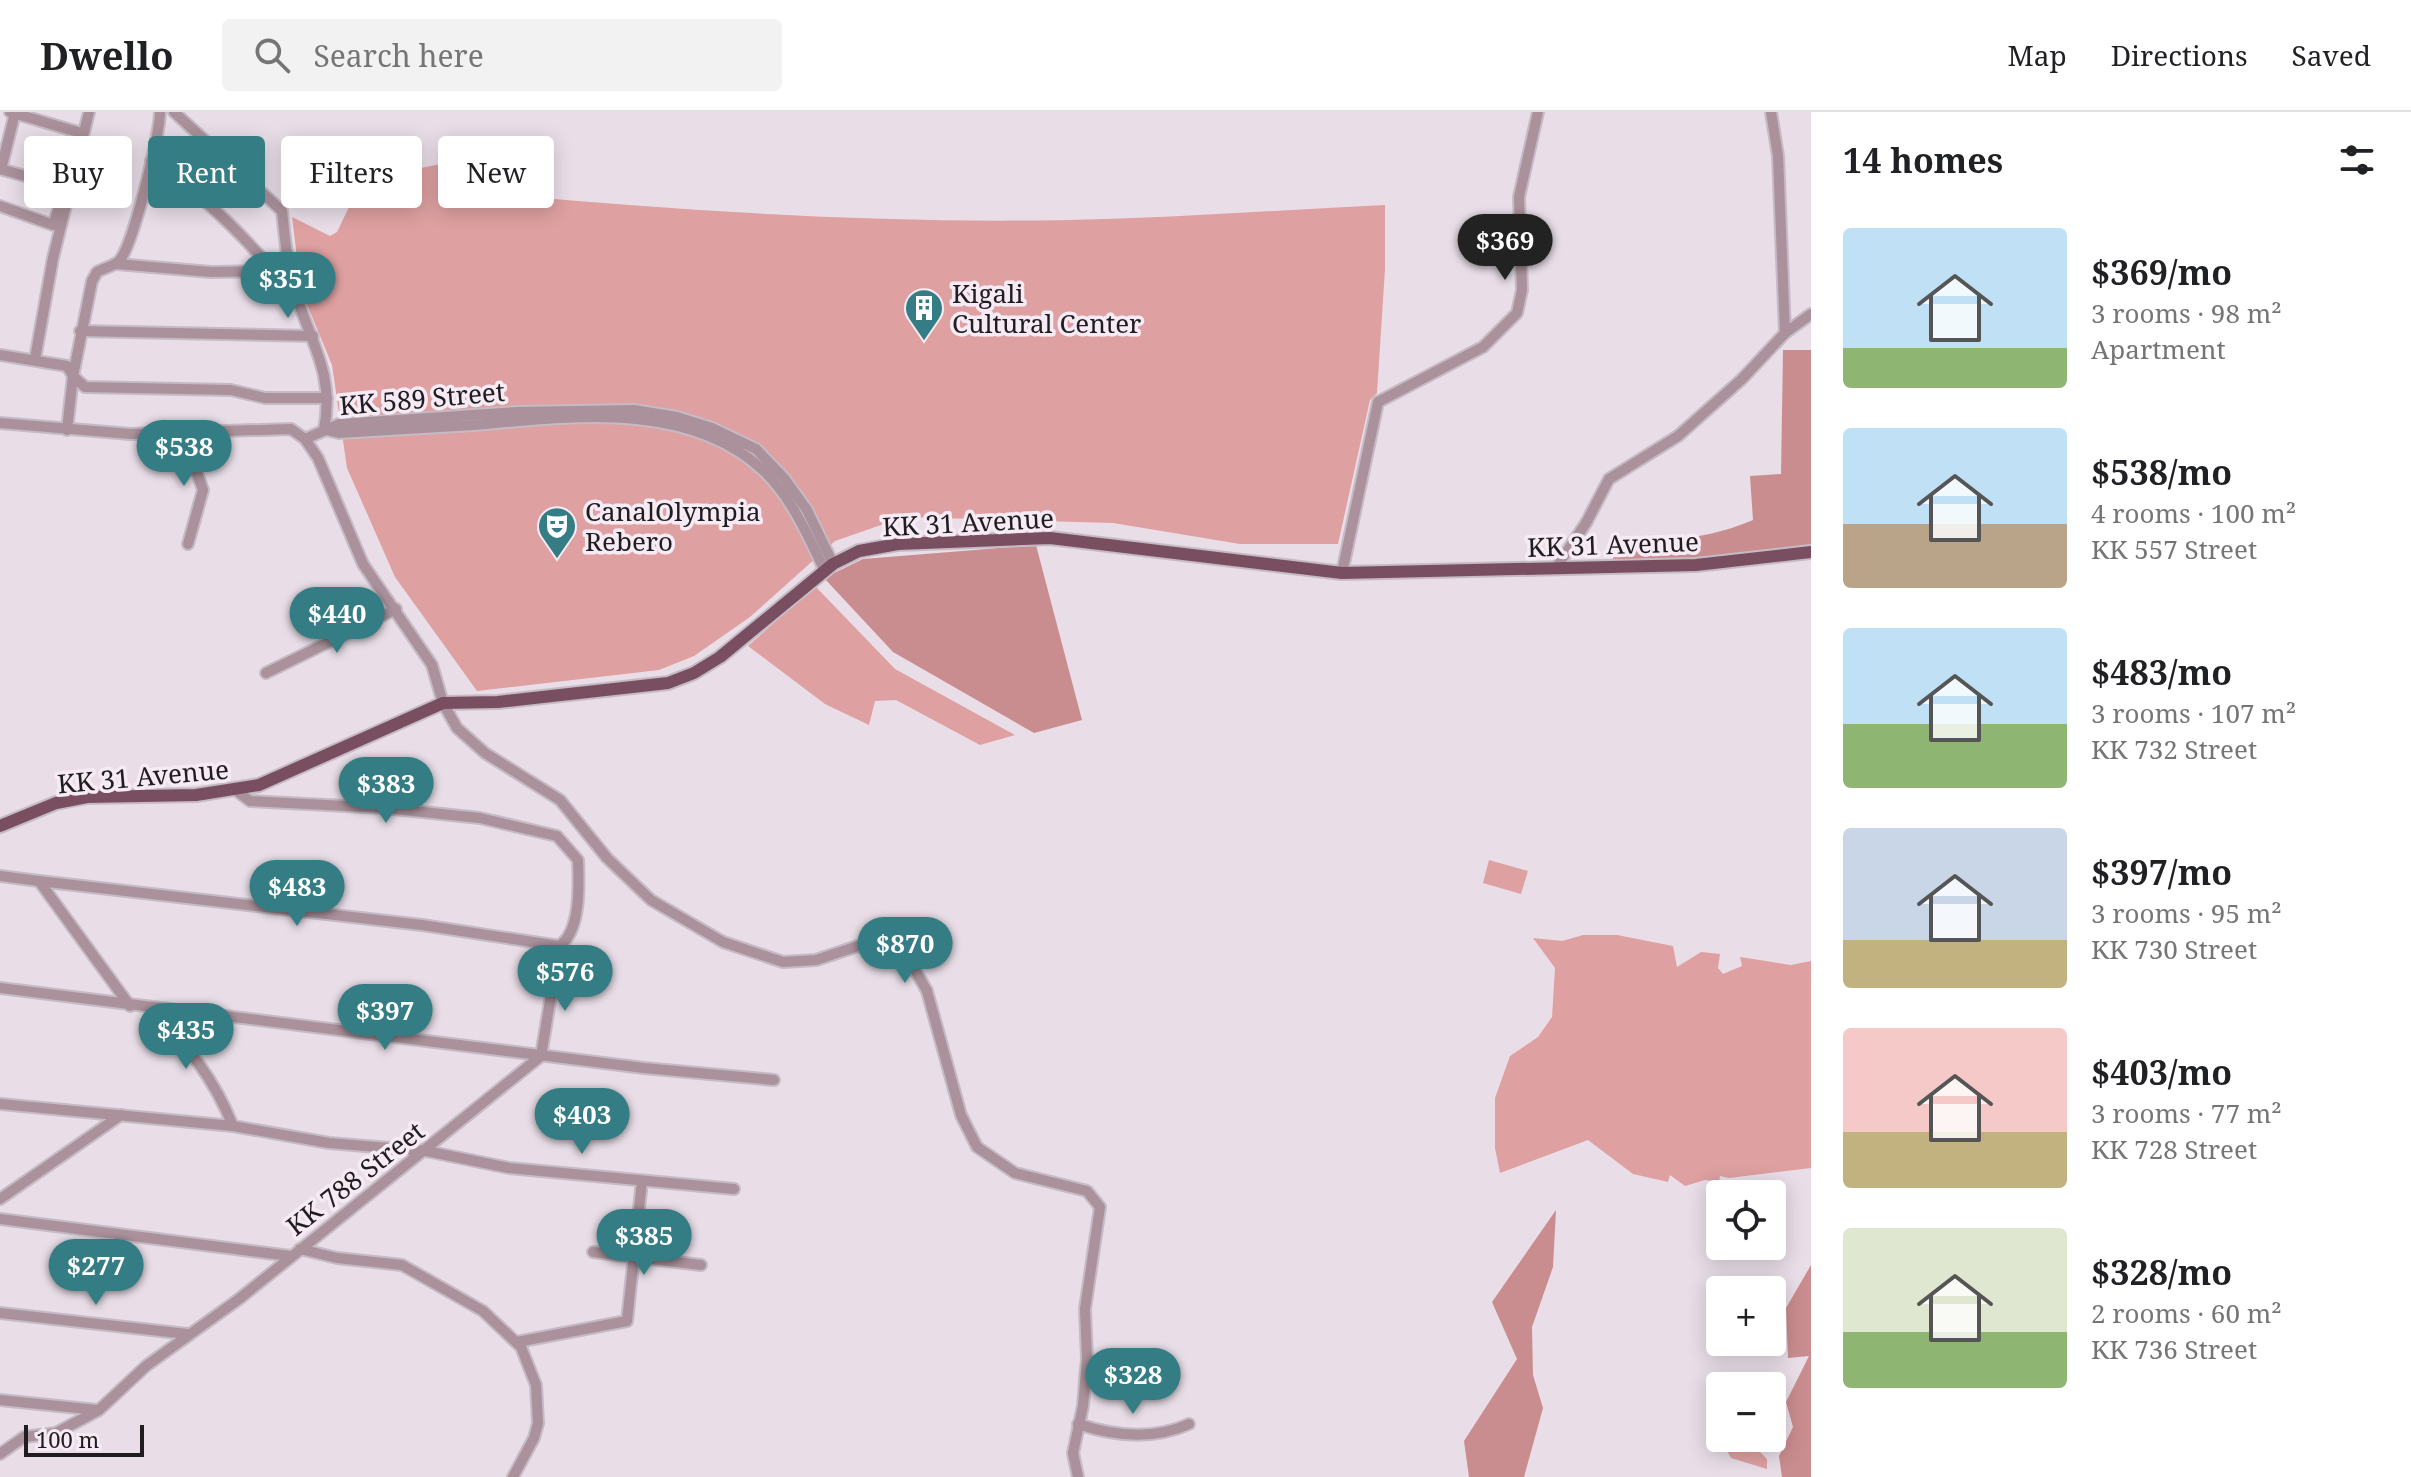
<!DOCTYPE html>
<meta charset="utf-8">
<style>
body{margin:0;font-family:"Noto Serif",serif;background:#f2f2f2;color:#202124;height:100vh;display:flex;flex-direction:column;font-size:30px;white-space:nowrap}
*{box-sizing:border-box;margin:0}
p{font-size:26px;color:#757577}
.icon{flex:none;width:44px;height:44px;fill:none;stroke:currentColor;stroke-width:2;stroke-linecap:round;stroke-linejoin:round}
.map{position:relative;flex:1;overflow:hidden}
.details{display:flex;flex-direction:column;background:#fff;width:600px}
.details>*{flex:none}
.banner{position:absolute;left:24px;top:24px;width:760px;height:72px;display:flex;gap:16px}
.buttons{position:absolute;left:1706px;top:1068px;display:grid;gap:16px}
.buttons a{display:grid;place-items:center;width:80px;height:80px;border-radius:8px;background:#fff;box-shadow:0 4px 20px #0003;font-size:40px}
.scale{position:absolute;left:24px;bottom:20px;width:120px;box-sizing:border-box;padding-left:8px;border:4px solid #201d20;border-top:0;font-size:22px;line-height:28px;white-space:nowrap;color:#201d20;-webkit-text-stroke:6px #f6ebf5;paint-order:stroke}
.price{position:absolute;translate:-50% -68px;padding:0 18px;border-radius:28px;background:#357d84;color:#fff;font-size:26px;line-height:52px;filter:drop-shadow(0 2px 4px #0008)}
.price::after{content:'';position:absolute;left:50%;top:48px;width:24px;height:18px;margin-left:-12px;background:inherit;clip-path:polygon(0 0,100% 0,50% 100%)}
.price.current{background:#222;color:#fff}
ul{padding:0;list-style:none}
li{display:flex;align-items:center;gap:24px;height:200px;padding:0 32px}
li span{display:grid;place-items:center;flex:none;width:224px;height:160px;border-radius:8px;color:#555}
li>.icon{margin-inline-start:auto}
span .icon{width:96px;height:96px;fill:#fffc;stroke-width:1}
li b{font-size:34px}
h2{display:flex;justify-content:space-between;align-items:center;height:96px;padding:0 32px;font-size:34px}
.tag{padding:0 28px;border-radius:8px;background:#fff;box-shadow:0 4px 20px #0003;font-size:28px;line-height:72px}
.tag.current{background:#357d84;color:#fff}
header{display:flex;align-items:center;gap:48px;box-sizing:border-box;height:112px;padding:0 40px;background:#fff;border-bottom:2px solid #e0e0e0}
header strong{font-size:38px}
nav{display:flex;gap:44px;margin-inline-start:auto;font-size:28px}
.search{width:560px;height:72px;background:#f2f2f2;display:flex;align-items:center;gap:20px;box-sizing:border-box;padding:0 28px;border-radius:8px;color:#757577;font-size:30px}
main{display:flex;flex:1;min-height:0}
.map>svg:first-child{display:block}
.green{fill:#dea0a1}
.forest{fill:#ca8d8f}
.lines{fill:none;stroke-linecap:round;stroke-linejoin:round}
.minor-casing{stroke:#c5bbc4;stroke-width:14}
.major-casing{stroke:#c5bbc4;stroke-width:16}
.minor{stroke:#aa919b;stroke-width:10}
.major{stroke:#794e60;stroke-width:12}
.labels{text-anchor:middle;dominant-baseline:central;stroke-width:7;stroke-linejoin:round;paint-order:stroke}
.poi-label{font-size:26px;fill:#201d20;stroke:#f6ebf5;text-anchor:start}
.street-label{font-size:26px;fill:#201d20;stroke:#f6ebf5}
</style>
<header>
<strong>Dwello</strong>
<div class="search"><svg class="icon" aria-label="search" viewBox="0 0 24 24"><circle cx="10" cy="10" r="6"/><path d="M15 15l6 6"/></svg>Search here</div>
<nav><a>Map</a><a>Directions</a><a>Saved</a></nav>
</header>
<main>
<div class="map">
<svg width="1811" height="1365" viewBox="0 0 1811 1365">
<rect width="100%" height="100%" fill="#e9dee8"/>
<g class="green">
<path d="M450,50l3,28c204,19 411,34 617,30 105,-2 210,-10 315,-15v64l-8,124 -7,7 -32,144h-98l-127,-21 -209,-6 -69,24 -85,76 -56,39 -35,14 -182,21 -82,-114 -48,-109 -15,-103 -31,-75 -9,-73 38,19 7,-4 25,-52z"/>
<path d="M815,474l80,83 120,66 -35,10 -84,-45 -21,1 -6,24 -44,-21 -77,-58z"/>
<path d="M1489,748l39,11 -7,23 -38,-11z"/>
<path d="M1583,823h34l56,11 4,21 24,-15 19,2 -2,14 5,6 19,-8 -2,-9 51,8 20,-4v207l-82,10 -9,-2 -1,6 -14,-2 -20,6 -15,-11 -2,7 -35,-8 -45,-34 -88,33 -5,-25v-50l15,-42 28,-19 14,-20 3,-49 -22,-30 29,3z"/>
<path d="M1734,1326h12l21,21v10l-36,-11 -7,-12z"/>
</g>
<g class="forest">
<path d="M1783,238h28v198l-94,13 -105,5 4,-27c52,1 87,2 137,-19l-3,-44 31,-2z"/>
<path d="M1036,433l46,175 -48,13 -141,-81 -69,-74 39,-19z"/>
<path d="M1556,1098l-3,57 -21,60 1,48 10,33 -19,69h-55l-5,-36 53,-82 -25,-57z"/>
<path d="M1811,1153v212h-29l-3,-21 14,-29 -7,-25 23,-46 -21,2 -2,-50z"/>
</g>
<g class="lines">
<g class="minor-casing">
<g id="minor">
<path d="M10,0l68,20"/>
<path d="M160,0c0,22 -27,135 -41,149 -5,5 -15,7 -22,11l-5,9 -19,95 12,11 146,3 34,8h62"/>
<path d="M174,0l108,99c3,27 5,54 13,80 15,51 40,82 29,139"/>
<path d="M1771,0l7,44 7,177"/>
<path d="M151,49c47,30 86,67 122,110l15,-2"/>
<path d="M0,57l66,18 -13,38 -53,-19"/>
<path d="M1,57l14,-56"/>
<path d="M117,152l94,8 62,-1"/>
<path d="M80,219l233,5"/>
<path d="M0,243l67,11 6,10 -6,54"/>
<path d="M35,247l18,-101 36,-146"/>
<path d="M0,311l130,11 161,-5 14,10 13,19 45,106 69,101 11,38 14,25 28,25 75,47 47,58 44,42 72,42 60,20 33,-2 51,-17h15l25,13 20,35 34,124 16,32 38,26 72,18 13,16 -15,102 2,50 -4,47 -10,47 5,24"/>
<path d="M326,318l13,3c44,-3 89,-5 134,-8 94,-8 217,-26 292,47 28,28 43,64 60,99"/>
<path d="M183,321l20,57 -15,54"/>
<path d="M305,327l34,-15 178,-12 117,-2 43,7 35,11 44,21 28,29 23,32 26,54"/>
<path d="M1556,456l30,-45 23,-44 69,-43 64,-57 43,-46 26,-19"/>
<path d="M1342,461l36,-171 105,-55 34,-34 5,-23 -3,-93 19,-85"/>
<path d="M266,561l130,-64"/>
<path d="M0,764l39,5 91,125"/>
<path d="M39,769l383,44 137,21"/>
<path d="M0,876l644,80 130,12"/>
<path d="M151,899c37,34 63,68 82,115"/>
<path d="M0,992l233,22 96,17 97,8 83,17 225,21"/>
<path d="M0,1087l121,-84"/>
<path d="M0,1107l290,37"/>
<path d="M300,1137l37,9 65,7 81,46 38,36 15,38 2,38 -4,15 -21,39"/>
<path d="M593,1140l108,13"/>
<path d="M0,1201l187,21"/>
<path d="M517,1230l110,-21 15,-140"/>
<path d="M0,1288l97,10"/>
<path d="M1078,1312c36,12 76,16 111,0"/>
<path d="M0,1342l24,-17 32,-4 43,-23 47,-44 93,-67 302,-243 18,-110c22,-14 20,-61 19,-86l-21,-24 -77,-18 -96,-10 -134,-7 -13,-10"/>
</g>
</g>
<g class="major-casing">
<path id="major" d="M0,714l56,-23 31,-6 109,-2 63,-10 184,-82 55,-1 170,-19 26,-10 26,-16 113,-93 26,-13 39,-7 152,-6 292,35 354,-8 115,-13"/>
</g>
<use href="#minor" class="minor"/>
<use href="#major" class="major"/>
</g>
<defs>
<g id="building-pin" transform="scale(2)"><path d="M0 17L-7.5 6A9.5 9.5 0 1 1 7.5 6Z" fill="#357d84" stroke="#f6ebf5"/><path d="M-4-6H4V6H1V3H-1V6H-4ZM-2.5-4.3h1.7v1.8h-1.7ZM.8-4.3h1.7v1.8H.8ZM-2.5-1h1.7V.8h-1.7ZM.8-1h1.7V.8H.8Z" fill="#fff"/></g>
<g id="theatre-pin" transform="scale(2)"><path d="M0 17L-7.5 6A9.5 9.5 0 1 1 7.5 6Z" fill="#357d84" stroke="#f6ebf5"/><path d="M-5-5.5Q0-4 5-5.5V0Q5 5 0 6Q-5 5-5 0ZM-3.3-2.5H-1v1.5H-3.3ZM1-2.5H3.3v1.5H1ZM-2.8 1Q0 5.5 2.8 1Z" fill="#fff"/></g>
</defs>
<g fill-rule="evenodd">
<use href="#building-pin" x="924" y="196"/>
<use href="#theatre-pin" x="557" y="414"/>
</g>
<g class="labels">
<g class="poi-label">
<text x="952" y="181">Kigali<tspan x="952" dy="30">Cultural Center</tspan></text>
<text x="585" y="399">CanalOlympia<tspan x="585" dy="30">Rebero</tspan></text>
</g>
<g class="street-label">
<text transform="translate(422 286) rotate(-5)">KK 589 Street</text>
<text transform="translate(968 410) rotate(-3)">KK 31 Avenue</text>
<text transform="translate(1613 432) rotate(-2)">KK 31 Avenue</text>
<text transform="translate(143 664) rotate(-5)">KK 31 Avenue</text>
<text transform="translate(355 1066) rotate(-38)">KK 788 Street</text>
</g>
</g>
</svg>
<div class="buttons">
<a><svg class="icon" aria-label="locate" viewBox="0 0 24 24"><circle cx="12" cy="12" r="6"/><path d="M12 2v4M12 18v4M2 12h4M18 12h4"/></svg></a>
<a>+</a>
<a>−</a>
</div>
<div class="scale">100 m</div>
<b class="price current" style="left:1505px;top:170px">$369</b>
<b class="price" style="left:288px;top:208px">$351</b>
<b class="price" style="left:184px;top:376px">$538</b>
<b class="price" style="left:337px;top:543px">$440</b>
<b class="price" style="left:386px;top:713px">$383</b>
<b class="price" style="left:297px;top:816px">$483</b>
<b class="price" style="left:905px;top:873px">$870</b>
<b class="price" style="left:565px;top:901px">$576</b>
<b class="price" style="left:385px;top:940px">$397</b>
<b class="price" style="left:186px;top:959px">$435</b>
<b class="price" style="left:582px;top:1044px">$403</b>
<b class="price" style="left:644px;top:1165px">$385</b>
<b class="price" style="left:96px;top:1195px">$277</b>
<b class="price" style="left:1133px;top:1304px">$328</b>
<div class="banner">
<a class="tag">Buy</a>
<a class="tag current">Rent</a>
<a class="tag">Filters</a>
<a class="tag">New</a>
</div>
</div>
<section class="details">
<h2>14 homes<svg class="icon" aria-label="filters" viewBox="0 0 24 24"><path d="M4 7h16M4 17h16"/><circle cx="9" cy="7" r="2"/><circle cx="15" cy="17" r="2"/></svg></h2>
<ul>
<li><span style="background:linear-gradient(#bfe0f5 75%,#8fb573 0)"><svg class="icon" aria-label="home" viewBox="0 0 24 24"><path d="M3 11l9-7 9 7M6 9v11h12V9"/></svg></span><div><b>$369/mo</b><p>3 rooms · 98 m²</p><p>Apartment</p></div></li>
<li><span style="background:linear-gradient(#bfe0f5 60%,#b9a48a 0)"><svg class="icon" aria-label="home" viewBox="0 0 24 24"><path d="M3 11l9-7 9 7M6 9v11h12V9"/></svg></span><div><b>$538/mo</b><p>4 rooms · 100 m²</p><p>KK 557 Street</p></div></li>
<li><span style="background:linear-gradient(#bfe0f5 60%,#8fb573 0)"><svg class="icon" aria-label="home" viewBox="0 0 24 24"><path d="M3 11l9-7 9 7M6 9v11h12V9"/></svg></span><div><b>$483/mo</b><p>3 rooms · 107 m²</p><p>KK 732 Street</p></div></li>
<li><span style="background:linear-gradient(#c9d6e8 70%,#c2b280 0)"><svg class="icon" aria-label="home" viewBox="0 0 24 24"><path d="M3 11l9-7 9 7M6 9v11h12V9"/></svg></span><div><b>$397/mo</b><p>3 rooms · 95 m²</p><p>KK 730 Street</p></div></li>
<li><span style="background:linear-gradient(#f6c9c9 65%,#c2b280 0)"><svg class="icon" aria-label="home" viewBox="0 0 24 24"><path d="M3 11l9-7 9 7M6 9v11h12V9"/></svg></span><div><b>$403/mo</b><p>3 rooms · 77 m²</p><p>KK 728 Street</p></div></li>
<li><span style="background:linear-gradient(#dfe7d0 65%,#8fb573 0)"><svg class="icon" aria-label="home" viewBox="0 0 24 24"><path d="M3 11l9-7 9 7M6 9v11h12V9"/></svg></span><div><b>$328/mo</b><p>2 rooms · 60 m²</p><p>KK 736 Street</p></div></li>
</ul>
</section>
</main>
